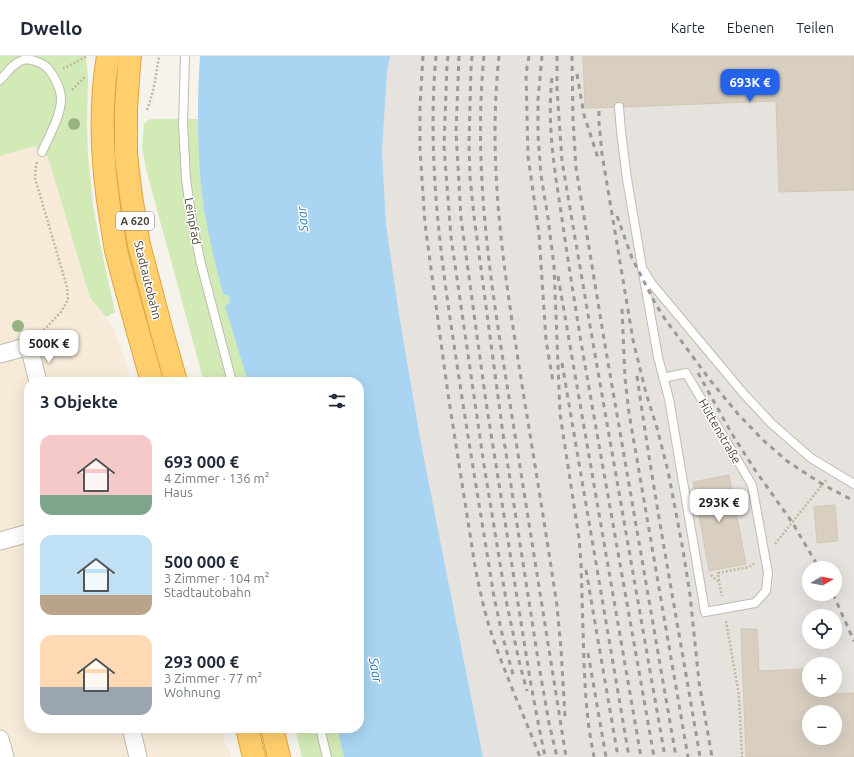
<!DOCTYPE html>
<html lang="de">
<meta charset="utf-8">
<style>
body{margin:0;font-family:Ubuntu,sans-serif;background:#f6f6f7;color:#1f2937;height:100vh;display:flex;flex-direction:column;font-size:15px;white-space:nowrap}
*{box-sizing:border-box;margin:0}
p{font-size:13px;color:#747a83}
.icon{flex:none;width:22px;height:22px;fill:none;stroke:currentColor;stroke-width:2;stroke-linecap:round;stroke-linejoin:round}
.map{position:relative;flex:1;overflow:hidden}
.panel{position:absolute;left:24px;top:321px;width:340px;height:356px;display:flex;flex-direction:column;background:#fff;border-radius:16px;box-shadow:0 4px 16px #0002}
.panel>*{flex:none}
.needle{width:26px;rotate:80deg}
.controls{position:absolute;left:802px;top:505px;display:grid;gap:8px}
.controls a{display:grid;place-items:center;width:40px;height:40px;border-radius:50%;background:#fff;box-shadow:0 4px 16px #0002;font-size:20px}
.price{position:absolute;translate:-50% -34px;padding:0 9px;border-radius:8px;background:#fff;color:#222;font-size:13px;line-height:26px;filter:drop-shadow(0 1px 2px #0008)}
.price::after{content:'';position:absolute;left:50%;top:24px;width:12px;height:9px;margin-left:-6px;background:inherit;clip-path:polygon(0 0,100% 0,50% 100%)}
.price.on{background:#2563eb;color:#fff}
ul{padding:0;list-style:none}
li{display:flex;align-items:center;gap:12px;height:100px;padding:0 16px}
li span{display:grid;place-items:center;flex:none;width:112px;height:80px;border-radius:12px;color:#555}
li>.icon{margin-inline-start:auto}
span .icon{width:48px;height:48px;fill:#fffc;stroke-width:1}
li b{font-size:17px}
h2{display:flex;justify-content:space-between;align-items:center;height:48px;padding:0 16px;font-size:17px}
header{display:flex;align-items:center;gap:24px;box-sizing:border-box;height:56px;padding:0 20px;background:#fff;border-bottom:1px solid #e0e1e3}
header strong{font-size:19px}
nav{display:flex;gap:22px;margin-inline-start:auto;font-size:14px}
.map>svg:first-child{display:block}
.commercial{fill:#f7ead8}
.industrial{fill:#e6e2dd;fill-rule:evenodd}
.green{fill:#d2eab5}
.water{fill:#a9d4f2}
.building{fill:#d8cfc1;stroke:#d3c7b4;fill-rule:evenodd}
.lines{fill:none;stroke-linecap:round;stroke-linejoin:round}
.lane-casing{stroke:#c2bbae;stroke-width:10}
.street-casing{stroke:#c2bbae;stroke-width:19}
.highway-casing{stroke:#e0a43c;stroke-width:24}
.path{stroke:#c4b79f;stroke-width:2.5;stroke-dasharray:2 2;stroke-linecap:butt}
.lane{stroke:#fff;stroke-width:8}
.street{stroke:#fff;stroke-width:17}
.highway{stroke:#ffcf6e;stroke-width:22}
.rail{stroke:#9a9a9a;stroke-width:3;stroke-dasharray:5 5;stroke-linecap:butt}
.tree{fill:#97b381}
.labels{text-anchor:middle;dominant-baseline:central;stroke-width:3;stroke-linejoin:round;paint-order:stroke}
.shield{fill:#fff;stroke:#817c74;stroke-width:1}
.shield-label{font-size:11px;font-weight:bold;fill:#4b4439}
.street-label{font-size:12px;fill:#4b4439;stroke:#fff}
.water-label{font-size:13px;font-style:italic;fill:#2e7ab2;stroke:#fff}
</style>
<header>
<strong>Dwello</strong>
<nav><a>Karte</a><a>Ebenen</a><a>Teilen</a></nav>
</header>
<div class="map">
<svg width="854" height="701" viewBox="0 0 854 701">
<rect width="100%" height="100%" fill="#f6f3ec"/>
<path class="commercial" d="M36,90l12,11 42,141 21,26 7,19h2l9,30 -2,1 2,8h-100v346h192l5,20h3l2,9h-231v-601z"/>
<path class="industrial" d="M390,0h464v701h-371l-62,-314 -22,-129 -13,-90 -4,-73 5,-78zM809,512h26v26h-26zM809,560h26v26h-26zM809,608h26v26h-26zM809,656h26v26h-26z"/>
<g class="green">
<path d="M0,0h86l2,21 -1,49 1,28 5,51 7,38 15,69 -9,5 -16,-19 -42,-141 -13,-11 -35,10z"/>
<path d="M150,63h48l4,75 6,36 15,63 4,2 3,3 -1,5 19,79h-44l-58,-213 -4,-22 2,-23z"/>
<path d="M295,672h42l7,29h-42z"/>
</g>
<path class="water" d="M200,0h190l-3,17 -5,78 4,73 13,90 22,129 62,314h-139l-7,-29h22v-346h-111l-23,-76 4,-3 1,-5 -3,-3 -4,-1c-8,-33 -17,-66 -21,-100 -5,-44 -5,-93 -2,-138z"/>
<g class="building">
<path d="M583,0h271v134l-75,2 -3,-91 -152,6 -1,-3 -4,-2 -3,1 -2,4 -29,1z"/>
<path d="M729,419l17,89 -37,7 -16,-89z"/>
<path d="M835,449l3,36 -21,2 -3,-36z"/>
<path d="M741,573h16l2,42 50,-2v21h2v5l43,-2v64h-108zM809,656h26v26h-26z"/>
</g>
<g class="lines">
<g class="lane-casing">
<g id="lane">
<path d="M185,0l-2,68 3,55 6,43 9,42 31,118"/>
<path d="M0,24c7,-7 13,-17 23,-20 3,-1 9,0 12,1 3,1 6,2 9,4 8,6 16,21 17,32 1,17 -12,39 -19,55"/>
<path d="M619,51l2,24 6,48 15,88 16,90 11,42 36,213 50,-9 11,-12 2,-18 -16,-88 -66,-112 -23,5"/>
<path d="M644,215l8,13 92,110 27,29 40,35 43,26"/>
<path d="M320,672l7,29"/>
</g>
</g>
<g class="street-casing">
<g id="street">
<path d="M0,298l29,-8 9,36"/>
<path d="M0,485l29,-8"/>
<path d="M131,672l7,29"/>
<path d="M0,683l5,18"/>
</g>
</g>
<g class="highway-casing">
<g id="highway">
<path d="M108,0c-9,54 -6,110 3,164 2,10 3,20 5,30 11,44 24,88 36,132"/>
<path d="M130,0l-1,10 -3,43v46l5,41 8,49 23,87 14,50"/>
<path d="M247,672l7,29"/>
<path d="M272,672l7,29"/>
</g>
</g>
<g class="path">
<path d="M63,13l24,-13"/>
<path d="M72,34l12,-12 1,-2"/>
<path d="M147,54c7,-19 9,-34 12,-54"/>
<path d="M37,106l-1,3 -1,13 32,109 1,13 -7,12 -21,22"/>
<path d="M775,488l51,-64"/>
<path d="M711,519l8,7 3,14"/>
<path d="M719,525l-1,-8 31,-6 6,-4"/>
<path d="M726,565l13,74 3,62"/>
</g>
<use href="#lane" class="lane"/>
<use href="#street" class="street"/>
<use href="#highway" class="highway"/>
<g class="rail">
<path d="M423,0l-3,50v43l5,75 23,170 27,172c4,20 8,40 14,60 14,44 34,87 51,131"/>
<path d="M436,0c-9,98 4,198 19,295 12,82 26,164 39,246l9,41 11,40"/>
<path d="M448,0l-1,8 -3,83 7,90 33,228 22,135 13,61 8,30"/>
<path d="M459,0l-3,76 5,86 25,184 44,277 7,38 8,40"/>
<path d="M472,0l-1,12 -2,75 1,34 4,39 29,218 36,232 10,57 8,34"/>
<path d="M484,0c-12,120 9,242 28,360 18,114 36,227 54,341"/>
<path d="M499,0c-4,38 -5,77 -3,115 3,72 15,143 26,214 12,74 24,147 35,221l4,43 4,68"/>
<path d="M529,0l-3,18 2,82 11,78 7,106 7,42"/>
<path d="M542,0l-4,43v36l3,40 7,43 6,48 6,148 19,124 2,25 3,101 2,36 3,29 5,28"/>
<path d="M557,0v32l5,73 26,153 77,443"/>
<path d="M572,0l1,64 3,48 29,177 71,412"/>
<path d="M577,18l7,41 15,46"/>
<path d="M552,22c-5,45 2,89 9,134 6,43 13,86 20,130 24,138 49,277 73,415"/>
<path d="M599,55v12l3,31 31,186 13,53 11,35 11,43 15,79 7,45 9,87 13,75"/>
<path d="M617,160l15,42 23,45 10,16 45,61 28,34 25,26 24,21 35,23 32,17"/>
<path d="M558,220l83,481"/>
<path d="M622,253l3,69 4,35 59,344"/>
<path d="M562,307l67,394"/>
<path d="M698,317l34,61 23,36 37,52 27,46"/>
<path d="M637,320c18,128 42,254 63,381"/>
<path d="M586,514l32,187"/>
<path d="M833,538l21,47"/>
<path d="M588,597l18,104"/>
</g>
</g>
<g class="tree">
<circle cx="74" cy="68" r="6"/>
<circle cx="18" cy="270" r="6"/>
</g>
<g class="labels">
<rect class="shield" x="116" y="156" width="38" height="18" rx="3"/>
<g class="shield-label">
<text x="135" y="165">A 620</text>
</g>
<g class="street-label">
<text transform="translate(193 165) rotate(80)">Leinpfad</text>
<text transform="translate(148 224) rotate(76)">Stadtautobahn</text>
<text transform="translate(720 375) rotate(60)">Hüttenstraße</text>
</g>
<g class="water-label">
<text transform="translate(302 163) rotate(-96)">Saar</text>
<text transform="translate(376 614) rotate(79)">Saar</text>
</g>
</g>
</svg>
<div class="controls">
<a><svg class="needle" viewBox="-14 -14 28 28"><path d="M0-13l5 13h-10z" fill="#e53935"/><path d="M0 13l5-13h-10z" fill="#747a83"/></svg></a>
<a><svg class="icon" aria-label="locate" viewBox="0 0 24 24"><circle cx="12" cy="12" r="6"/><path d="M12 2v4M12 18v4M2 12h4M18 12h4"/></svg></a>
<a>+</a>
<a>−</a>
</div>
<b class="price on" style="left:750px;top:47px">693K €</b>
<b class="price" style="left:49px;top:308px">500K €</b>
<b class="price" style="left:719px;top:467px">293K €</b>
<section class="panel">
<h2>3 Objekte<svg class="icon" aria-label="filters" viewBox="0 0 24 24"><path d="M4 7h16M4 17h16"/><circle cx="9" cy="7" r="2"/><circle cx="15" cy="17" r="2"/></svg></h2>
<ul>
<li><span style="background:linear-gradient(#f6c9c9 75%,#7fa58c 0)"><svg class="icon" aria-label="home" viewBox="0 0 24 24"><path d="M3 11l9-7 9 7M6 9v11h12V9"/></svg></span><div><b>693 000 €</b><p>4 Zimmer · 136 m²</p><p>Haus</p></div></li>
<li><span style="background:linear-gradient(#bfe0f5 75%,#b9a48a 0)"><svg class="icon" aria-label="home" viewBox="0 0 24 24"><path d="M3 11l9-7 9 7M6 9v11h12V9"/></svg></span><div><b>500 000 €</b><p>3 Zimmer · 104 m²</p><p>Stadtautobahn</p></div></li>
<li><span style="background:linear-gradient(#ffd9b3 65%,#9aa5b1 0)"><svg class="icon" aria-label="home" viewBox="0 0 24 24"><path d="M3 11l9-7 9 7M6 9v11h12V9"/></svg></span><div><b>293 000 €</b><p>3 Zimmer · 77 m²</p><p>Wohnung</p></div></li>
</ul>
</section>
</div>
